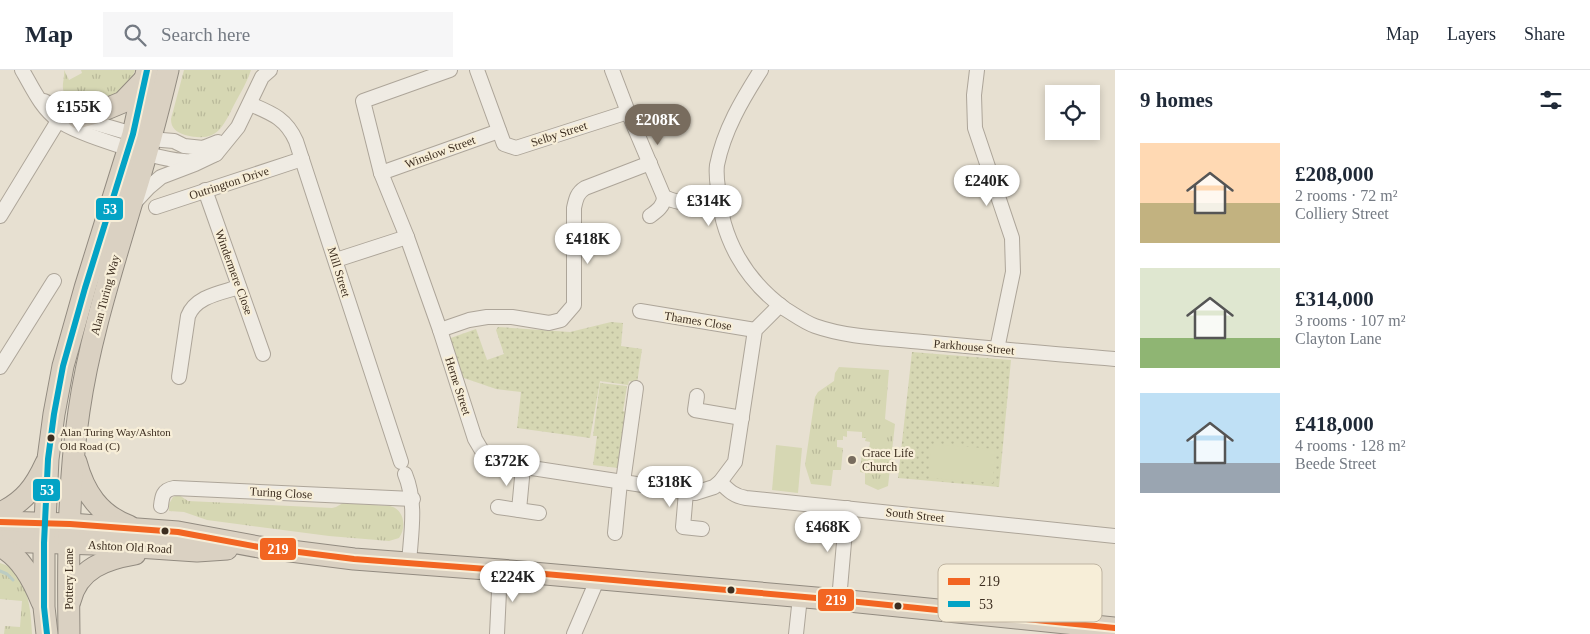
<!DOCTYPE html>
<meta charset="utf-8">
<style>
body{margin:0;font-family:Georgia,serif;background:#f6f6f7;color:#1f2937;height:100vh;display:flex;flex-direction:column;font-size:19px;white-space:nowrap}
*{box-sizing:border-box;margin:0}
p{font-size:16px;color:#747a83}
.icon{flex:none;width:28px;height:28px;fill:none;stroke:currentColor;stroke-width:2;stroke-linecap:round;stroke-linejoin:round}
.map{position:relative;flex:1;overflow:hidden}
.panel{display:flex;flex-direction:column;background:#fff;width:475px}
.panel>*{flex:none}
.fabs{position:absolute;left:1045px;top:15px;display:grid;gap:10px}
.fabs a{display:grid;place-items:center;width:55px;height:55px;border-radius:0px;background:#fff;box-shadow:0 2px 8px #0003;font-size:25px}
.price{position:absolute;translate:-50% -42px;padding:0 11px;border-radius:18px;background:#fff;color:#222;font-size:16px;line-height:32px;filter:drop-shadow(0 1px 2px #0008)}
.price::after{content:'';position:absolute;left:50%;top:30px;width:15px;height:11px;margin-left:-8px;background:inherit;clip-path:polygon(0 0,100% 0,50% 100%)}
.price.active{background:#786c5e;color:#fff}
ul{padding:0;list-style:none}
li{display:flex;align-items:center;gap:15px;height:125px;padding:0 25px}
li span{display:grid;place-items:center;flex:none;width:140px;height:100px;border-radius:0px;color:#555}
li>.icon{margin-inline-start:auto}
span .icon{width:60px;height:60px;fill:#fffc;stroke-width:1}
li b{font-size:21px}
h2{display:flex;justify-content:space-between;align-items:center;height:60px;padding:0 25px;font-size:21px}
header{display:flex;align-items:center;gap:30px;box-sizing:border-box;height:70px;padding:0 25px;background:#fff;border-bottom:1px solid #e0e1e3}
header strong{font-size:24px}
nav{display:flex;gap:28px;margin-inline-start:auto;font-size:18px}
.search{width:350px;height:45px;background:#f6f6f7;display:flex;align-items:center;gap:12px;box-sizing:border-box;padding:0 18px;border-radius:0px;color:#747a83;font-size:19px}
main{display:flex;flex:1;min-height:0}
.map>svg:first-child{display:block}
.grass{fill:url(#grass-tufts)}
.park{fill:url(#park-dots)}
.garden{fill:#d6d7b3}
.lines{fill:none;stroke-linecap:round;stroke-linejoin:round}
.stream{stroke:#bcccc2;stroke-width:3}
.minor-casing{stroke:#ada599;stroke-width:16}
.highway-casing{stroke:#928b80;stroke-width:23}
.minor{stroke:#efebe3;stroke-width:14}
.highway{stroke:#dad1c2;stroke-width:21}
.bus-1-casing{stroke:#f7eed8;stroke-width:10}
.bus-2-casing{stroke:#f7eed8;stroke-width:10}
.bus-1{stroke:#f26522;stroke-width:6}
.bus-2{stroke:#03a3c5;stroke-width:6}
.bus-dot{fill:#3d2e20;stroke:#f7eed8;stroke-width:2}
.poi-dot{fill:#786c5e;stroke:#f7eed8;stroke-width:2}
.labels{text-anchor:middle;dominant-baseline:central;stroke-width:4.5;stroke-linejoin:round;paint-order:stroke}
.bus-label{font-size:11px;fill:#3d2e20;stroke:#f7eed8;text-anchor:start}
.street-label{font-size:12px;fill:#3d2e20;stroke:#f7eed8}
.poi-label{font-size:12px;fill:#3d2e20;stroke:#f7eed8;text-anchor:start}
.key{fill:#f7eed8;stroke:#bfb4a1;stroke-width:1}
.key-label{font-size:14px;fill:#3d2e20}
.line-badge{stroke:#f7eed8;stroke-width:2}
.badge-label{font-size:14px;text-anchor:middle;font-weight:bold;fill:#fff}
</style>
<header>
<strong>Map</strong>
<div class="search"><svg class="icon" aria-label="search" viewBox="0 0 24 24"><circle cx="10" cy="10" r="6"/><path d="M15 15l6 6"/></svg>Search here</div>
<nav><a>Map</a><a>Layers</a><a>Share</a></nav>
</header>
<main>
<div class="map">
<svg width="1115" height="564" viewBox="0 0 1115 564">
<defs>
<pattern id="grass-tufts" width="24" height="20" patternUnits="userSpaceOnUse" patternTransform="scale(1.25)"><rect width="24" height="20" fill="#d6d7b3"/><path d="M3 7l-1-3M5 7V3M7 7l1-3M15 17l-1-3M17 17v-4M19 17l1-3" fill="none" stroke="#b9b99a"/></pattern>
<pattern id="park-dots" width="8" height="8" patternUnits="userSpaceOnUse" patternTransform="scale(1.25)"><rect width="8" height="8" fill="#d6d7b3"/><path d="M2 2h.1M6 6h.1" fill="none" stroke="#b9b99a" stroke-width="1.8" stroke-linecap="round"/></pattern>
</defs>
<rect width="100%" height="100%" fill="#e7e0d1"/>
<g class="grass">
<path d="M64,0l5,10 13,-7 -1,-3h54c-9,30 -47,36 -71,22 -3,-6 1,-14 0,-22z"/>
<path d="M184,0h67c-4,12 -11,24 -17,35 -12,24 -18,38 -49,30 -9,-3 -14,-7 -14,-16z"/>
<path d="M839,297l50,3 -4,49 10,5 -7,62 -10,4 -13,-6v-11l-5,-1 2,-22h7l1,-8 -5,-1 1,-3h-4v-6l-15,-1v6l-4,-1v4h-6v7l6,1 -2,22h-8l-2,16 -20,-2 -6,-19 10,-68 3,-5 16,-11 1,-8z"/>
<path d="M179,425l9,6 144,7 4,-1 7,-4 47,3c14,3 17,21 9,32l-10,3 -60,-5 -122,-16 -23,-8 -15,-1v-7l4,-7z"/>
<path d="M0,493c28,7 31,48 32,71h-28l1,-8 15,1 2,-26 -22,-2z"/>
</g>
<g class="park">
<path d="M611,252l12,1 -2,23 21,3 -5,34 -8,-2 -1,4 -28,-4 -10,57 -73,-10 4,-36 -25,-3 -35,-12 -13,-38 28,-10 11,31 17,-6 -8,-24 2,-3 72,5z"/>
<path d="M912,282l99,8 -12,127 -101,-9z"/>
<path d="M600,313l27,3 -4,25 3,1 -8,56 -25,-3 4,-29h-4z"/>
</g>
<g class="garden">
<path d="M931,374l64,5 -2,34 -64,-5z"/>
<path d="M776,375l26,3 -4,45 -26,-3z"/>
</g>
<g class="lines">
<path class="stream" d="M0,501l7,3 6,6"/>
<g class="minor-casing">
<g id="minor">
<path d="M22,0c10,17 19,38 36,50 18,14 109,43 132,41 8,-1 18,-5 26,-7"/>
<path d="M450,0l-87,31 18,72 26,64 33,93 35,109 10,17 4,4 10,3 196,30 19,-6 6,-5 15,-20 20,-132 25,-25"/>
<path d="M477,0l27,74 12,4 112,-36"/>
<path d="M612,0l16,42 36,85c20,9 33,6 55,4"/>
<path d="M761,0c-19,30 -37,60 -44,95 -1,8 0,16 1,23 3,50 27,92 67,121 10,6 19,13 30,17 34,12 72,12 108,16 64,6 128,12 192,17"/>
<path d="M977,0l-3,25 1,33 37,110 1,34 -16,77"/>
<path d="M44,31l34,17 72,21 24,2 10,5 19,2 15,-6"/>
<path d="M250,34c21,9 36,14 46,37l105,321"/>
<path d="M381,103l118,-42"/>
<path d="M205,120l58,164"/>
<path d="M135,132l14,-15 12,-10 34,-13 21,-10 22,-27 24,-50 8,-7"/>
<path d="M156,137l146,-48"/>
<path d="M0,146l58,-95"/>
<path d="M650,146c7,-5 14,-10 14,-19"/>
<path d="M336,190l71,-23"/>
<path d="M640,241l115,19"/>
<path d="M440,260l29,-10 18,-3h25l37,6 12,-3 13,-15v-97c2,-9 3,-15 11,-20l65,-25"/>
<path d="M0,297l54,-86"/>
<path d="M179,307l9,-61c8,-20 33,-23 51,-29"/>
<path d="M697,326l-2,14 47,8"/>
<path d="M405,404c12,29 6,59 4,89"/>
<path d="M623,412l13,-94"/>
<path d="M720,412c9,9 14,14 26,16l369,38"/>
<path d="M686,422l-3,35 19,2"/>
<path d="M161,436c1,-10 2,-16 13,-18l239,11"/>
<path d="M498,437l41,6"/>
<path d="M519,440l4,-43"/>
<path d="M615,463l5,-51"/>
<path d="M839,530l8,-92"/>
<path d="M497,564l3,-64"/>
<path d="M574,564l24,-56"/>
<path d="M796,564l4,-37"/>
</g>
</g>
<g class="highway-casing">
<g id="highway">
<path d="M78,48l21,-6 24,-10 22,-23"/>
<path d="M76,392c8,30 23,53 53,64"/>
<path d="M0,443c24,-11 35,-26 46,-50"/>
<path d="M0,452l70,2 108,8 81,15 95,12 146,11 339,30 276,28"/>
<path d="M0,471l93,3 104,7 30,-2"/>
<path d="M0,476c21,11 33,34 42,56"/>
<path d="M70,531c8,-33 36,-42 65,-47"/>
<path d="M47,564l-3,-27v-64l4,-84 6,-45 9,-48 22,-78 48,-154 14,-64"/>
<path d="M69,564c-1,-74 -1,-150 10,-223 10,-70 32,-138 52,-206 14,-44 26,-89 37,-135"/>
</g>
</g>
<use href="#minor" class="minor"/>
<use href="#highway" class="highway"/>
<g class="bus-1-casing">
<path id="bus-1" d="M0,452l70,2 108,8 81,15 95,12 146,11 339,30 276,28"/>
</g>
<g class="bus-2-casing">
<path id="bus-2" d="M47,564l-3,-27v-64l4,-84 6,-45 9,-48 22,-78 48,-154 14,-64"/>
</g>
<use href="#bus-1" class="bus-1"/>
<use href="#bus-2" class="bus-2"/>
</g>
<g class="bus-dot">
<circle cx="51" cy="368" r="4.5"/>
<circle cx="165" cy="461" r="4.5"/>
<circle cx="731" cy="520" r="4.5"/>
<circle cx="898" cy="536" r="4.5"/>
</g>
<circle class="poi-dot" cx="852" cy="390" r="5"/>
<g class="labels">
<g class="bus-label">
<text x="60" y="362">Alan Turing Way/Ashton<tspan x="60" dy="14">Old Road (C)</tspan></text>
</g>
<g class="street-label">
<text transform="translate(559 64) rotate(-18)">Selby Street</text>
<text transform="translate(440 82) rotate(-20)">Winslow Street</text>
<text transform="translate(229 113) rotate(-18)">Outrington Drive</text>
<text transform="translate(234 202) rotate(70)">Windermere Close</text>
<text transform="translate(339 202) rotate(73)">Mill Street</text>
<text transform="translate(105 225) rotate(-75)">Alan Turing Way</text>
<text transform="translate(698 251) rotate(9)">Thames Close</text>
<text transform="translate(974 277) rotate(5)">Parkhouse Street</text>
<text transform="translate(458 316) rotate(72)">Herne Street</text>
<text transform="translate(281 423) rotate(3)">Turing Close</text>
<text transform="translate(915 445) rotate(6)">South Street</text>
<text transform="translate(130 477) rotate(3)">Ashton Old Road</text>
<text transform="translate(69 509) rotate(-90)">Pottery Lane</text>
</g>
<g class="poi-label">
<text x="862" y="383">Grace Life<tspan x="862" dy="14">Church</tspan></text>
</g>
</g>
<rect x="938" y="494" width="164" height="58" rx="8" class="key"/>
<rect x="948" y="508" width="22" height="7" fill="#f26522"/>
<rect x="948" y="531" width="22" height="6" fill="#03a3c5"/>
<g class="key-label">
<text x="979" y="516">219</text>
<text x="979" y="539">53</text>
</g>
<g class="line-badge">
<rect x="95" y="127" width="29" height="24" rx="5" fill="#03a3c5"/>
<rect x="32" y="408" width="29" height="24" rx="5" fill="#03a3c5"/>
<rect x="259" y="467" width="38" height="24" rx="5" fill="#f26522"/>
<rect x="817" y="518" width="38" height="24" rx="5" fill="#f26522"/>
</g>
<g class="badge-label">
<text x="110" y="144">53</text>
<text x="47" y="425">53</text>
<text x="278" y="484">219</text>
<text x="836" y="535">219</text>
</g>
</svg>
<div class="fabs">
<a><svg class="icon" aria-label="locate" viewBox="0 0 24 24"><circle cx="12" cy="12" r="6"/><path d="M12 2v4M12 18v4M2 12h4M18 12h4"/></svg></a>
</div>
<b class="price" style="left:79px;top:63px">£155K</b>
<b class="price active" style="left:658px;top:76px">£208K</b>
<b class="price" style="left:987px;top:137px">£240K</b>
<b class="price" style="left:709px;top:157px">£314K</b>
<b class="price" style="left:588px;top:195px">£418K</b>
<b class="price" style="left:507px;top:417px">£372K</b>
<b class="price" style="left:670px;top:438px">£318K</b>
<b class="price" style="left:828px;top:483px">£468K</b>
<b class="price" style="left:513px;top:533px">£224K</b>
</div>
<section class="panel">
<h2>9 homes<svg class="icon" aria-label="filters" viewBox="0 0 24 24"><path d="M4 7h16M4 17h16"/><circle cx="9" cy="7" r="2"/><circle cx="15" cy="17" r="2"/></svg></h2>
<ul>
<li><span style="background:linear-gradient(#ffd9b3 60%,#c2b280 0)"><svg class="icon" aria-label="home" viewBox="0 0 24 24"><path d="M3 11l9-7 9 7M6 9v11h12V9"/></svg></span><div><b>£208,000</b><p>2 rooms · 72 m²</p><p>Colliery Street</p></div></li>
<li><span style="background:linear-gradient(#dfe7d0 70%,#8fb573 0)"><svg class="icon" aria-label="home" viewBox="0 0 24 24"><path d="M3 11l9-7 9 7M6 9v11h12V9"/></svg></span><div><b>£314,000</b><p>3 rooms · 107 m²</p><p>Clayton Lane</p></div></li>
<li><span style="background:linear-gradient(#bfe0f5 70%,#9aa5b1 0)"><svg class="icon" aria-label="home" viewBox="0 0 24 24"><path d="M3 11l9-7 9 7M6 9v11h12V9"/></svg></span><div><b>£418,000</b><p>4 rooms · 128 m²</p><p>Beede Street</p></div></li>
</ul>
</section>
</main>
